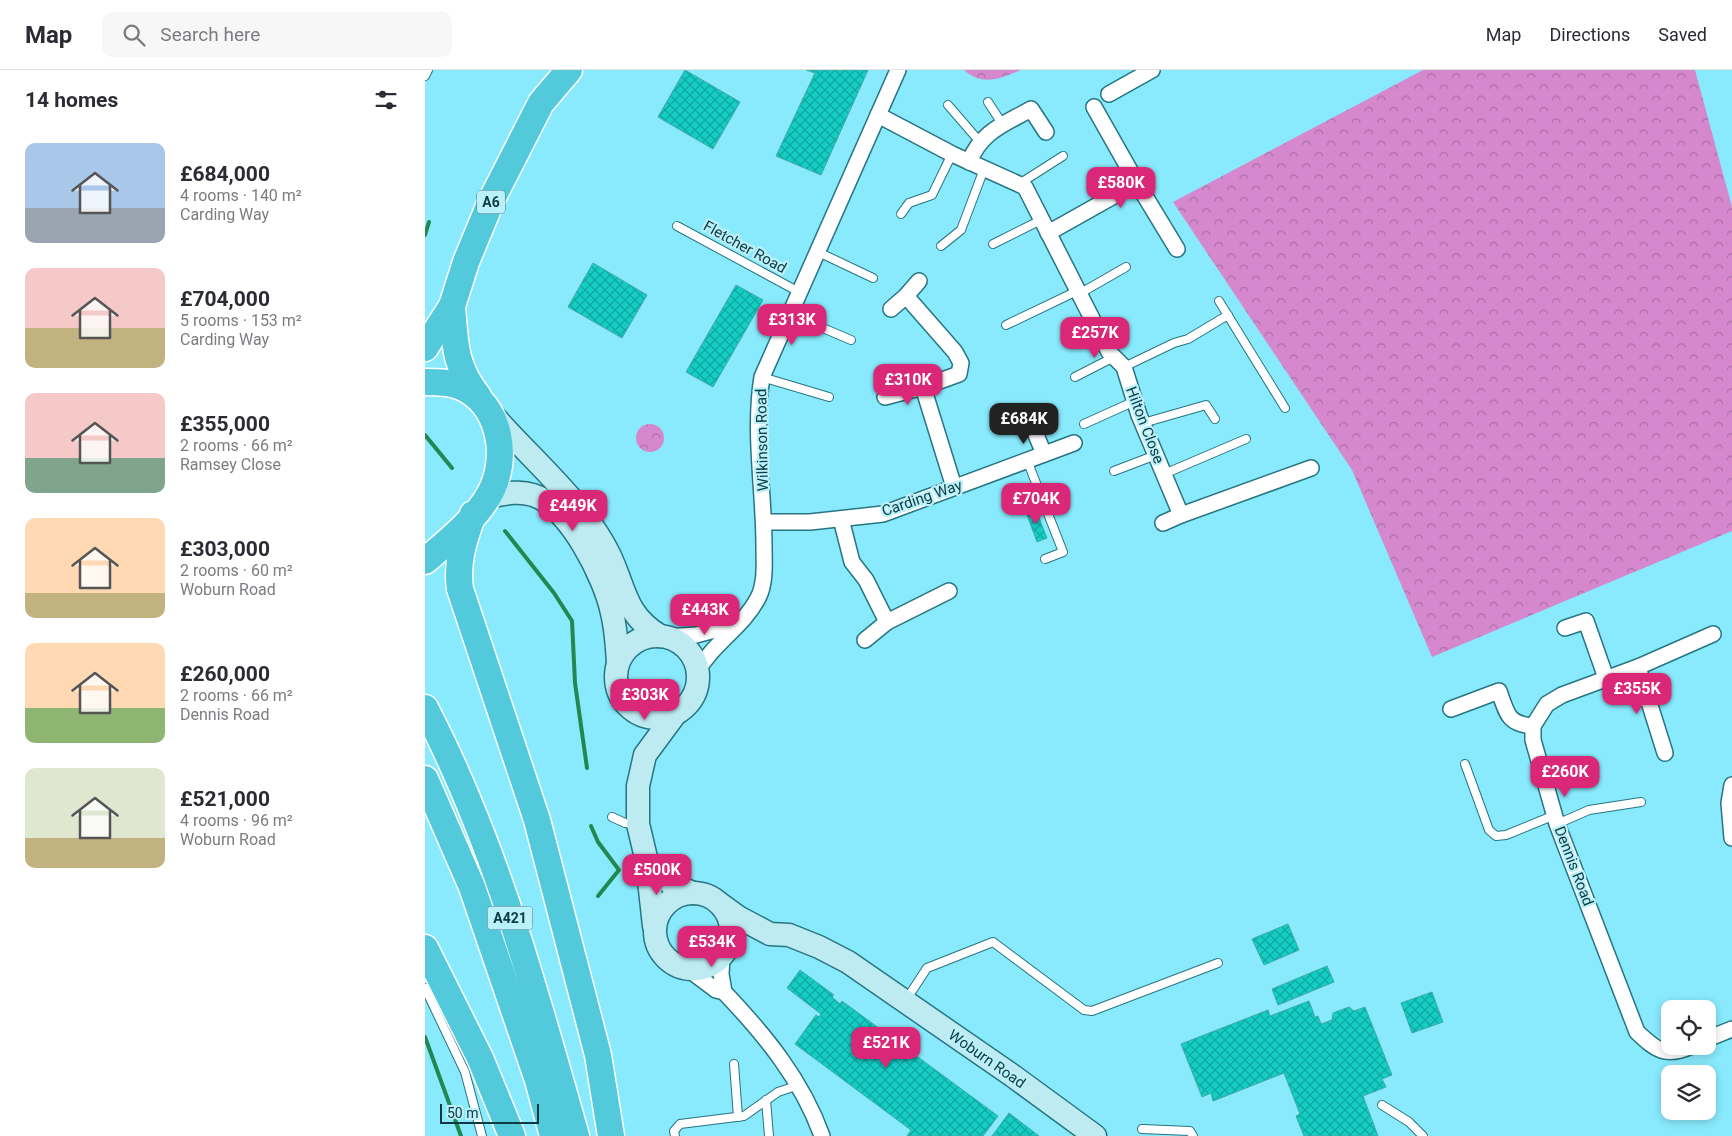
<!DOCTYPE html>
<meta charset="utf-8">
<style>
body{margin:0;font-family:Roboto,sans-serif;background:#f7f7f7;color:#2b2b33;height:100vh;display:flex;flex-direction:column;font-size:19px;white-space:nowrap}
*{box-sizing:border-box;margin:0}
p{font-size:16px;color:#7c7c81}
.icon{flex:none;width:28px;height:28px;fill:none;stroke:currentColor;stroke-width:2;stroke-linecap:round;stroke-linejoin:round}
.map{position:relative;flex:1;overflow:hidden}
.side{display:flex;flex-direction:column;background:#fff;width:425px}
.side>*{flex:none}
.controls{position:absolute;left:1236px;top:930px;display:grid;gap:10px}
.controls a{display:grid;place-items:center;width:55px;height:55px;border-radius:10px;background:#fff;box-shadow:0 2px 8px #0003;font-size:25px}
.scale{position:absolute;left:15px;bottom:12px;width:99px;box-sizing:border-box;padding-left:5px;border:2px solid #0e3a41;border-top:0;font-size:14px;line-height:18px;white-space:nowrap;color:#0e3a41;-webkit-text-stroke:4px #baf1fb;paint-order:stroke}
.price{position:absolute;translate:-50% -42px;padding:0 11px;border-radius:10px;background:#db2777;color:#fff;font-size:16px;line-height:32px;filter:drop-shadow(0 1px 2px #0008)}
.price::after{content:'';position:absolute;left:50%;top:30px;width:15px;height:11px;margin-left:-8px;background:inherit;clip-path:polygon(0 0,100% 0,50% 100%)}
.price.on{background:#222;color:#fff}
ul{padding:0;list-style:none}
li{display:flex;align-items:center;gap:15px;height:125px;padding:0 25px}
li span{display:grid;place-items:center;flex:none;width:140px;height:100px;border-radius:10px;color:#555}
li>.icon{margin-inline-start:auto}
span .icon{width:60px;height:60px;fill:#fffc;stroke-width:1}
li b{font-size:21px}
h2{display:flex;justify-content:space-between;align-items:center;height:60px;padding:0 25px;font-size:21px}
header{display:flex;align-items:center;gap:30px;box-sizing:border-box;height:70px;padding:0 25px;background:#fff;border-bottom:1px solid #e1e1e2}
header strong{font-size:24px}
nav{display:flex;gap:28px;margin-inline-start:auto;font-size:18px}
.search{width:350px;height:45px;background:#f7f7f7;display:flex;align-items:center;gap:12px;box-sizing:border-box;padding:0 18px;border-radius:10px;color:#7c7c81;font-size:19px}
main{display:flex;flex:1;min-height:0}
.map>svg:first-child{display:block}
.park{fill:url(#park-crowns)}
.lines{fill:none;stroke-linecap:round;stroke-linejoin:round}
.stream{stroke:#228850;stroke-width:4}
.building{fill:url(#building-cross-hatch);stroke:#41aaa4}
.service-casing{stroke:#277582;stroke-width:10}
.minor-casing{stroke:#277582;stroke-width:18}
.secondary-casing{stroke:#277582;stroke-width:25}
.trunk-casing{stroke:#fff;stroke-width:29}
.service{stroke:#fff;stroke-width:8}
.minor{stroke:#fff;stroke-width:15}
.secondary{stroke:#beebf2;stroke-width:22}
.trunk{stroke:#52cadb;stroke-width:26}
.labels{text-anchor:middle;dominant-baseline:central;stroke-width:4.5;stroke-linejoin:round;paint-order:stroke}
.shield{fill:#baf1fb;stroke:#427179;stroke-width:1}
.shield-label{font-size:14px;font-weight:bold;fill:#0e3a41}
.street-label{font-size:15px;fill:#0e3a41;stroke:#baf1fb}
</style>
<header>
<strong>Map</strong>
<div class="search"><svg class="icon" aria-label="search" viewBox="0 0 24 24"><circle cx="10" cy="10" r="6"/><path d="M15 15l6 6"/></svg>Search here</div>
<nav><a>Map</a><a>Directions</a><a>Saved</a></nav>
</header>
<main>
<section class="side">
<h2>14 homes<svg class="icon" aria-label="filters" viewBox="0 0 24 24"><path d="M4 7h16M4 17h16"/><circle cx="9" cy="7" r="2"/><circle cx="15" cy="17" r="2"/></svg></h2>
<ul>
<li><span style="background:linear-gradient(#a9c7e8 65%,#9aa5b1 0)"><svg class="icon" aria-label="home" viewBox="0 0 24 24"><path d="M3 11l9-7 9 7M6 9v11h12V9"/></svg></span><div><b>£684,000</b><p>4 rooms · 140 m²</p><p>Carding Way</p></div></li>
<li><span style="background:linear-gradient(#f6c9c9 60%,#c2b280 0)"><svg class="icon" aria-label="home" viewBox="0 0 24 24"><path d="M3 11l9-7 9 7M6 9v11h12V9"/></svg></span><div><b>£704,000</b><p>5 rooms · 153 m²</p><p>Carding Way</p></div></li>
<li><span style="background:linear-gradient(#f6c9c9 65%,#7fa58c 0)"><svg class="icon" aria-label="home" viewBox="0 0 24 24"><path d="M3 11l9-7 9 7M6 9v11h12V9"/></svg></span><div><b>£355,000</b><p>2 rooms · 66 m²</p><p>Ramsey Close</p></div></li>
<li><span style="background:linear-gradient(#ffd9b3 75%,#c2b280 0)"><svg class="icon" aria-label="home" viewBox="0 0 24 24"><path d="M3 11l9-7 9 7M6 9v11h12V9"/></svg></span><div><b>£303,000</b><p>2 rooms · 60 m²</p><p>Woburn Road</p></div></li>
<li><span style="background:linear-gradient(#ffd9b3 65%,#8fb573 0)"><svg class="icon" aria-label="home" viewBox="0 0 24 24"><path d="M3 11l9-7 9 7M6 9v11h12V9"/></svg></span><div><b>£260,000</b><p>2 rooms · 66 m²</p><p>Dennis Road</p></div></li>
<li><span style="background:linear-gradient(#dfe7d0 70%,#c2b280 0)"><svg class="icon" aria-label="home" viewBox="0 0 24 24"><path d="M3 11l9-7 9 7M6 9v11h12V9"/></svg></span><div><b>£521,000</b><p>4 rooms · 96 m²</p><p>Woburn Road</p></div></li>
</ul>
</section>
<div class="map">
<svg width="1307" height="1066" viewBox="0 0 1307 1066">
<defs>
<pattern id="park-crowns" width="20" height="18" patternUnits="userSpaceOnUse" patternTransform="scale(1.25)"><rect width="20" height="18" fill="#d588cd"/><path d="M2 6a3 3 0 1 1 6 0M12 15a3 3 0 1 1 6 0" fill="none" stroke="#ab70a8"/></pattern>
<pattern id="building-cross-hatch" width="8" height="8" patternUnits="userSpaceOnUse" patternTransform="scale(1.25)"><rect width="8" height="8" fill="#14cdc5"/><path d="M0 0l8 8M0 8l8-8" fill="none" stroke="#11a7a2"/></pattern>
</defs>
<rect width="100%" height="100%" fill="#88eafc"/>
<g class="park">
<path d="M539,0h57c-20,8 -38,17 -57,0z"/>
<path d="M998,0h272l37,137v324l-300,126 -80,-187 -179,-268z"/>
<circle cx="225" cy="368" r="14"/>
</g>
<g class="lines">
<g class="stream">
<path d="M0,165l4,-13"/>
<path d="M0,365l27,33"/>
<path d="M80,461l49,62 18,28 3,62 12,85"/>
<path d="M166,756l7,16 21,28 -21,26"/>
<path d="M0,967l36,99"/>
</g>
</g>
<g class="building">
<path d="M260,0l55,32 -27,47 -55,-32z"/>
<path d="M381,0h62l-47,105 -45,-19 39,-83z"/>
<path d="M168,193l54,32 -25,43 -54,-31z"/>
<path d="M311,215l27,15 -50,87 -27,-15z"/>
<path d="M610,438l12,30 -10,4 -11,-30z"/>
<path d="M863,854l11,26 -35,15 -12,-26z"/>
<path d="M902,896l7,16 -56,23 -6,-16z"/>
<path d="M375,900l34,25 -2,2 8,7 2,-3 156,115 -15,20h-76l4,-6 -116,-86 21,-29 3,2 2,-3 -34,-26z"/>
<path d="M1007,922l11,30 -31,11 -11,-30z"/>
<path d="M884,931l6,16 3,-1 3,8 11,-4 1,-7 16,-6 5,4 11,-4 27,68 -10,4 4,8 -23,9 15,40h-74l-8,-20 4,-2 -16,-41 -71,28 -2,-8 -9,4 -21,-53 87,-34 2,6z"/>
<path d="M584,1043l30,23h-47z"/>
</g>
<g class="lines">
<g class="service-casing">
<g id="service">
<path d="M0,6l3,-6"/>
<path d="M563,32l15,23"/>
<path d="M523,35l32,37"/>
<path d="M594,114l44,-28"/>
<path d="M476,144l8,-11 23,-8 20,-41"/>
<path d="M252,156l122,66"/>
<path d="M568,174l48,-24"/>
<path d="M516,176l20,-16 23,-61"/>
<path d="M393,182l55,26"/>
<path d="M654,224l47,-27"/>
<path d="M794,231l66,107"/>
<path d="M365,244l61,26"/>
<path d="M581,255l71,-34"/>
<path d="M699,297l50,-24 14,-4 40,-24"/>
<path d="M337,307l67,20"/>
<path d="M650,307l39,-20"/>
<path d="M718,353l63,-18 9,14"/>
<path d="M659,354l51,-23"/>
<path d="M602,390l36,92 -18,7"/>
<path d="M689,401l42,-16"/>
<path d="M739,404l82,-35"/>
<path d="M1040,694l24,66 7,6 10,-1 49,-20"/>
<path d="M187,747l13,6 11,1"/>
<path d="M1132,754l32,-14 52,-8"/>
<path d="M0,918l40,84 17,64"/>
<path d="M481,930l21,-32 66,-26 91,68 8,1 126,-48"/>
<path d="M309,994l4,53"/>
<path d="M341,1030l3,36"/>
<path d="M957,1035l27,17 14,14"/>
<path d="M717,1059l48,2 3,5"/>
<path d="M250,1066l-1,-5 6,-7 64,-8 34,-24 21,-7"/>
</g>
</g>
<g class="minor-casing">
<g id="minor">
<path d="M684,24l43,-24"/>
<path d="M669,37l43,76"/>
<path d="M453,45l74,39 73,33 84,165 15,15 15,48 42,100 130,-47"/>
<path d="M544,92c13,-31 34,-37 62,-53l15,23"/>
<path d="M623,163l89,-50 40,66"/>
<path d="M494,211l-13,15 49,56 6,11 -2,11 -36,13 31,100"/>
<path d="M466,239l15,-13"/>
<path d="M460,327l38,-10"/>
<path d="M607,355l12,29"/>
<path d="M416,449l11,43 14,18 21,42 62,-31"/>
<path d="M339,452h46l73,-8 191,-71"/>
<path d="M738,453l18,-8"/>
<path d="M1140,558l21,-7 20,57"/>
<path d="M240,567l31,-2 41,-11"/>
<path d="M440,570l22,-18"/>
<path d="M1213,597l27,86"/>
<path d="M272,602c16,-29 46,-45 61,-74 8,-15 6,-36 6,-52 0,-56 -11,-114 -2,-169l136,-307"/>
<path d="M1026,639l48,-18c8,22 8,33 34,35"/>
<path d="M1307,715l-3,18 3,35"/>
<path d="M297,886l-1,18 3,18"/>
<path d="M263,899l28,21 8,2c41,43 78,88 98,144"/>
<path d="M1282,969l25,-10"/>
<path d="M1267,976c-27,12 -36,4 -55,-14l-80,-208 -24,-84v-14l14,-22 15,-9 76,-28 75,-33"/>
</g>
</g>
<g class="secondary-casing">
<g id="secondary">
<path d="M67,344c39,45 90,86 117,140 17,35 15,60 51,82"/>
<path d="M63,427c15,-3 30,-7 45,-2 36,11 72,83 79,118 4,16 5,33 6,50"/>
<circle cx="232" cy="607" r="41"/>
<path d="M222,792l23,21 23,10"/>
<circle cx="268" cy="861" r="38"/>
<path d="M295,834l18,13 32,17 19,1 30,12 29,15 165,114 82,60"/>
<path d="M229,856l-7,-64 -9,-38v-38l7,-31 31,-42"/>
</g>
</g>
<g class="trunk-casing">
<g id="trunk">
<path d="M27,236c3,36 2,60 26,90"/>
<path d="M0,278l27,-42 14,-44 26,-63 49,-96 28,-33"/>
<path d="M0,312c12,0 23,0 34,4 42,17 51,73 30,109 -14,25 -42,47 -64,66"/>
<path d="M48,444c-9,25 -17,48 -13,75l77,231 61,235 13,81"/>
<path d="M0,638c70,134 110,283 151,428"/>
<path d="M0,709l47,108 66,193 15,56"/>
<path d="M0,878l55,110 32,78"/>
</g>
</g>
<use href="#service" class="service"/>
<use href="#minor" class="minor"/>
<use href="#secondary" class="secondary"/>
<use href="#trunk" class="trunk"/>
</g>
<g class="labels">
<g class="shield">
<rect x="52" y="120.5" width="28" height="23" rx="4"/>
<rect x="62.5" y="836.5" width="45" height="23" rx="4"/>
</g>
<g class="shield-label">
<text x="66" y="132">A6</text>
<text x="85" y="848">A421</text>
</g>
<g class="street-label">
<text transform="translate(320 177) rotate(29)">Fletcher Road</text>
<text transform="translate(720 355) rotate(69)">Hilton Close</text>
<text transform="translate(337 370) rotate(-91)">Wilkinson Road</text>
<text transform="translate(497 428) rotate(-19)">Carding Way</text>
<text transform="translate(1149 796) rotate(69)">Dennis Road</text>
<text transform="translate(562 989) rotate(35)">Woburn Road</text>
</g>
</g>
</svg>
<div class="controls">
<a><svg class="icon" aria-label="locate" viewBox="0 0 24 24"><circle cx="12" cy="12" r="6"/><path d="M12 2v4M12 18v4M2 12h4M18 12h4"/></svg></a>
<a><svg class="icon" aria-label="layers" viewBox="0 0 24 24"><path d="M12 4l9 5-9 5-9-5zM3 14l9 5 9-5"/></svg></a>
</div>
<div class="scale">50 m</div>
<b class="price" style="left:696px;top:139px">£580K</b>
<b class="price" style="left:367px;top:276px">£313K</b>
<b class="price" style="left:670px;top:289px">£257K</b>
<b class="price" style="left:483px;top:336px">£310K</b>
<b class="price on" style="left:599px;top:375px">£684K</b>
<b class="price" style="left:611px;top:455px">£704K</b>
<b class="price" style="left:148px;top:462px">£449K</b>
<b class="price" style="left:280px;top:566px">£443K</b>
<b class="price" style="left:1212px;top:645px">£355K</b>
<b class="price" style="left:220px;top:651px">£303K</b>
<b class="price" style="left:1140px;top:728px">£260K</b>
<b class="price" style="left:232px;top:826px">£500K</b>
<b class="price" style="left:287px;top:898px">£534K</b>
<b class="price" style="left:461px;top:999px">£521K</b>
</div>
</main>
